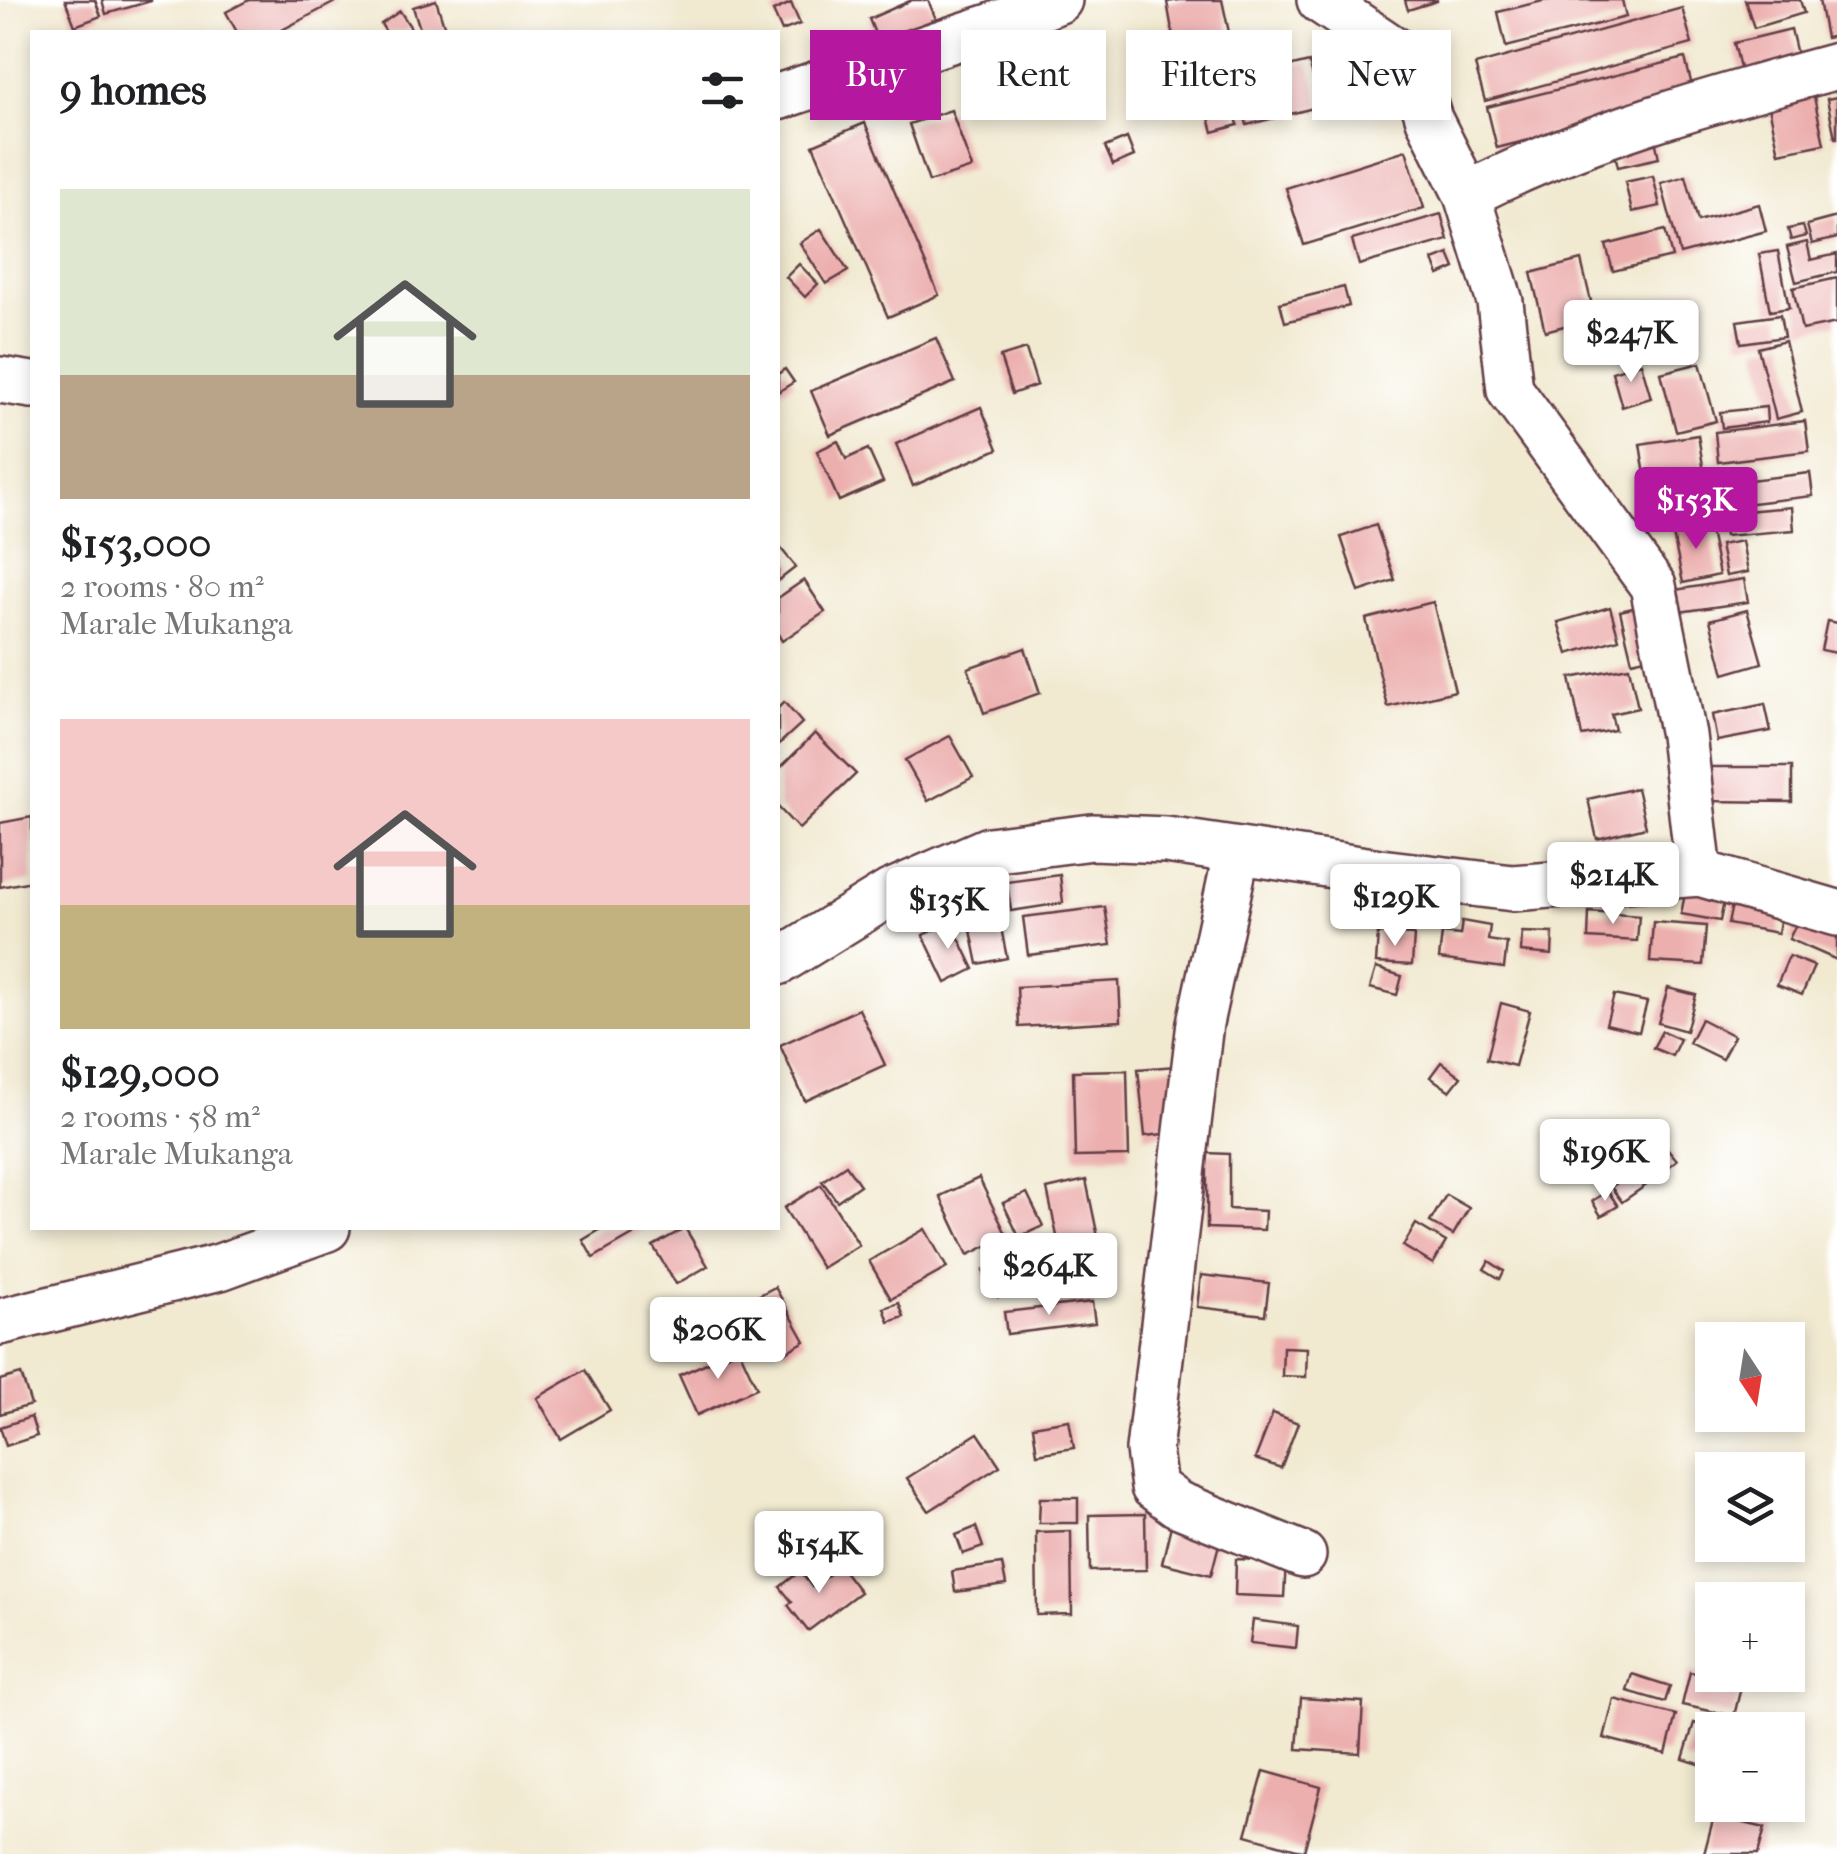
<!DOCTYPE html>
<meta charset="utf-8">
<style>
body{margin:0;font-family:"IM FELL French Canon",serif;background:#f2f2f2;color:#202124;height:100vh;display:flex;flex-direction:column;font-size:38px;white-space:nowrap}
*{box-sizing:border-box;margin:0}
p{font-size:32px;color:#757577}
.icon{flex:none;width:55px;height:55px;fill:none;stroke:currentColor;stroke-width:2;stroke-linecap:round;stroke-linejoin:round}
.map{position:relative;flex:1;overflow:hidden}
.panel{position:absolute;left:30px;top:30px;width:750px;height:1200px;display:flex;flex-direction:column;background:#fff;border-radius:0px;box-shadow:0 5px 15px #0003}
.panel>*{flex:none}
.hud{position:absolute;left:810px;top:30px;width:875px;height:90px;display:flex;gap:20px}
.needle{width:65px;rotate:168deg}
.controls{position:absolute;left:1695px;top:1322px;display:grid;gap:20px}
.controls a{display:grid;place-items:center;width:110px;height:110px;border-radius:0px;background:#fff;box-shadow:0 5px 15px #0003;font-size:50px}
.price{position:absolute;translate:-50% -85px;padding:0 22px;border-radius:10px;background:#fff;color:#222;font-size:32px;line-height:65px;filter:drop-shadow(0 2px 5px #0008)}
.price::after{content:'';position:absolute;left:50%;top:60px;width:30px;height:22px;margin-left:-15px;background:inherit;clip-path:polygon(0 0,100% 0,50% 100%)}
.price.current{background:#b5179e;color:#fff}
ul{padding:0;list-style:none}
li{display:grid;align-content:center;gap:20px;height:530px;padding:0 30px}
li span{display:grid;place-items:center;height:310px;border-radius:0px;color:#555}
li>.icon{margin-inline-start:auto}
span .icon{width:180px;height:180px;fill:#fffc;stroke-width:1}
li b{font-size:42px}
h2{display:flex;justify-content:space-between;align-items:center;height:120px;padding:0 30px;font-size:42px}
.pill{padding:0 35px;border-radius:0px;background:#fff;box-shadow:0 5px 15px #0003;font-size:35px;line-height:90px}
.pill.current{background:#b5179e;color:#fff}
.map>svg:first-child{display:block}
.building{fill:#ecafae}
.lines{fill:none;stroke-linecap:round;stroke-linejoin:round}
.minor-casing{stroke:#633d44;stroke-width:50}
.minor{stroke:#fff;stroke-width:45}
</style>
<div class="map">
<svg width="1837" height="1854" viewBox="0 0 1837 1854">
<rect width="100%" height="100%" fill="#fff"/>
<filter id="ink" filterUnits="userSpaceOnUse"><feTurbulence type="fractalNoise" baseFrequency=".01" numOctaves="2"/><feDisplacementMap in="SourceGraphic" scale="20" xChannelSelector="R" yChannelSelector="G"/><feConvolveMatrix kernelMatrix="1 2 1 2 8 2 1 2 1" color-interpolation-filters="sRGB"/></filter>
<filter id="wash" filterUnits="userSpaceOnUse"><feTurbulence type="fractalNoise" baseFrequency=".0048" numOctaves="4" result="noise"/><feDisplacementMap in="SourceGraphic" scale="40" xChannelSelector="R" yChannelSelector="G"/><feGaussianBlur stdDeviation="2.25" result="paint"/><feColorMatrix in="noise" values="0 0 0 0 0 0 0 0 0 0 0 0 0 0 0 0 0 1.4 0 .05"/><feComposite in="paint" operator="in"/></filter>
<g filter="url(#wash)">
<rect width="100%" height="100%" fill="#f1e9d0"/>
<g id="blocks">
<g class="building">
<path d="M65,0h30l6,16 -26,10z"/>
<path d="M102,0h49v1l-45,13z"/>
<path d="M249,0h90l-61,32h-41l-11,-20z"/>
<path d="M436,0l10,32h-25l-8,-25z"/>
<path d="M912,0h16l8,19 -57,24 -10,-24z"/>
<path d="M1180,0h42l8,37 -55,10 -8,-45z"/>
<path d="M1405,0h32v1l-29,9z"/>
<path d="M1547,0h75l4,17 -120,30 -8,-35z"/>
<path d="M1745,0h55l4,13 -50,15z"/>
<path d="M1819,0h18v36l-11,2z"/>
<path d="M791,3l9,21 -18,7 -9,-20z"/>
<path d="M1682,8l10,36 -207,57 -10,-36z"/>
<path d="M400,11l11,17 -7,4h-18l-5,-8z"/>
<path d="M1791,29l7,30 -57,13 -7,-29z"/>
<path d="M1232,43l8,31 -54,16 -9,-31z"/>
<path d="M1685,58l10,40 -198,50 -10,-41z"/>
<path d="M1309,62l12,44 -74,19 -12,-45z"/>
<path d="M1231,96l7,29 -25,7 -8,-29z"/>
<path d="M1814,97l10,47 -45,9 -10,-46z"/>
<path d="M1837,97v41h-2l-8,-39z"/>
<path d="M951,110l21,58 -43,14 -20,-58z"/>
<path d="M865,123l74,172 -51,22 -75,-172z"/>
<path d="M1653,130l6,28 -41,9 -6,-27z"/>
<path d="M1127,138l7,18 -21,9 -8,-18z"/>
<path d="M1406,150l18,58 -120,37 -18,-57z"/>
<path d="M1653,176l7,30 -28,6 -7,-30z"/>
<path d="M1686,176l12,45 61,-17 7,27 -86,23 -19,-71z"/>
<path d="M1441,214l7,26 -89,25 -7,-25z"/>
<path d="M1837,217v21l-25,6 -5,-19z"/>
<path d="M1803,226l3,10 -15,4 -3,-11z"/>
<path d="M821,229l27,42 -22,13 -26,-41z"/>
<path d="M1665,230l7,27 -59,14 -7,-26z"/>
<path d="M1807,242l4,18 26,-6v18l-41,10 -9,-35z"/>
<path d="M1778,251l11,57 -19,3 -11,-57z"/>
<path d="M1449,254l6,14 -16,7 -6,-15z"/>
<path d="M1581,260l14,58 -50,13 -14,-58z"/>
<path d="M799,264l19,20 -13,13 -19,-20z"/>
<path d="M1837,278v45l-35,7 -9,-42z"/>
<path d="M1344,287l5,19 -64,16 -5,-19z"/>
<path d="M1780,315l4,22 -43,6 -4,-22z"/>
<path d="M936,338l19,44 -125,53 -19,-44z"/>
<path d="M1785,341l17,71 -26,7 -18,-71z"/>
<path d="M1026,349l11,36 -25,9 -12,-37z"/>
<path d="M1641,363l10,35 -29,9 -10,-35z"/>
<path d="M1700,363l16,58 -40,10 -15,-58z"/>
<path d="M785,369l9,13 -16,10v-18z"/>
<path d="M981,407l17,42 -85,37 -17,-42z"/>
<path d="M1766,407l1,15 -45,6 -2,-16z"/>
<path d="M1805,421l4,30 -91,11 -3,-30z"/>
<path d="M1698,435l12,74 -58,10 -12,-75z"/>
<path d="M838,441l8,18 22,-10 15,33 -44,19 -22,-50z"/>
<path d="M1810,473l3,23 -87,10 -3,-23z"/>
<path d="M1792,507l2,23 -69,6 -2,-23z"/>
<path d="M1708,522l11,53 -36,8 -11,-53z"/>
<path d="M1376,525l19,55 -36,12 -18,-55z"/>
<path d="M1742,541l6,31 -22,4 -6,-31z"/>
<path d="M778,545l18,22 -18,14z"/>
<path d="M1744,579l4,23 -69,10 -4,-22z"/>
<path d="M804,580l21,32 -43,29 -4,-7v-36z"/>
<path d="M1433,602l22,89 -67,16 -22,-88z"/>
<path d="M1646,605l12,50 -26,6 -12,-50z"/>
<path d="M1610,607l9,32 -51,15 -10,-32z"/>
<path d="M1747,610l15,53 -38,11 -14,-54z"/>
<path d="M1827,621l10,2v30l-16,-3z"/>
<path d="M1025,648l15,45 -56,20 -16,-45z"/>
<path d="M1629,667l9,41 -27,6 4,16 -33,6 -12,-58z"/>
<path d="M784,702l18,21 -24,22v-37z"/>
<path d="M1765,704l6,27 -54,10 -5,-26z"/>
<path d="M815,733l41,41 -57,55 -21,-22v-37z"/>
<path d="M950,736l23,41 -45,24 -23,-41z"/>
<path d="M1705,767h87v35l-87,-1z"/>
<path d="M1637,788l9,39 -49,12 -9,-40z"/>
<path d="M32,817v64l-32,6v-64z"/>
<path d="M989,867l18,91 -29,6 -19,-91z"/>
<path d="M1060,875l3,28 -52,8 -4,-29z"/>
<path d="M1687,884l39,7 -6,30 -39,-7z"/>
<path d="M1734,895l49,8 -5,30 -50,-9z"/>
<path d="M1105,907l6,38 -83,10 -5,-38z"/>
<path d="M1589,912l50,4 -2,25 -49,-3z"/>
<path d="M1801,914l36,16v30l-48,-21z"/>
<path d="M1462,921l28,5 -2,14 19,3 -3,25 -65,-9 3,-26 18,2z"/>
<path d="M951,922l23,47 -28,14 -23,-48z"/>
<path d="M1653,922l53,4 -3,39 -53,-3z"/>
<path d="M1522,932l31,1 -1,22 -31,-3z"/>
<path d="M1378,933l36,2 -2,30 -36,-2z"/>
<path d="M1789,956l25,10 -12,29 -25,-10z"/>
<path d="M1376,968l26,8 -5,19 -27,-7z"/>
<path d="M1119,981l2,40 -102,6 -2,-40z"/>
<path d="M1668,988l28,7 -10,36 -28,-8z"/>
<path d="M1614,995l33,7 -8,30 -33,-8z"/>
<path d="M1501,1003l29,8 -15,55 -28,-7z"/>
<path d="M859,1009l26,56 -80,36 -25,-56z"/>
<path d="M1701,1019l33,17 -12,23 -33,-16z"/>
<path d="M1662,1031l18,8 -8,17 -19,-8z"/>
<path d="M1441,1062l20,15 -11,14 -20,-14z"/>
<path d="M1176,1066l6,66 -37,4 -7,-67z"/>
<path d="M1127,1070l2,86 -54,1 -2,-86z"/>
<path d="M1610,1134l17,13 -22,27 -16,-13z"/>
<path d="M1667,1148l10,12 -17,14 -10,-12z"/>
<path d="M1207,1153l22,1v55l36,2 -1,19 -57,-2z"/>
<path d="M1644,1164l11,15 -33,23 -11,-15z"/>
<path d="M846,1165l14,20 -23,16 -15,-20z"/>
<path d="M979,1178l28,58 -39,19 -28,-59z"/>
<path d="M1086,1180l17,81 -39,8 -17,-80z"/>
<path d="M821,1185l38,60 -37,23 -38,-60z"/>
<path d="M1608,1191l10,15 -17,10 -9,-15z"/>
<path d="M1027,1193l16,33 -24,11 -16,-34z"/>
<path d="M1446,1195l23,13 -16,27 -23,-13z"/>
<path d="M1416,1224l30,18 -13,22 -30,-18z"/>
<path d="M603,1228h42l-52,30 -10,-18z"/>
<path d="M685,1228l23,38 -32,18 -23,-38z"/>
<path d="M925,1229l22,39 -56,31 -22,-38z"/>
<path d="M1022,1248l15,26 -39,23 -15,-26z"/>
<path d="M1489,1261l15,10 -4,8 -16,-10z"/>
<path d="M1201,1275l68,8 -4,32 -68,-8z"/>
<path d="M775,1287l30,54 -19,11 -30,-55z"/>
<path d="M1092,1302l3,21 -88,11 -3,-22z"/>
<path d="M899,1303l5,14 -15,5 -5,-14z"/>
<path d="M1283,1347l24,1 -1,29 -24,-1z"/>
<path d="M739,1349l18,39 -60,27 -18,-40z"/>
<path d="M585,1370l25,40 -49,29 -24,-41z"/>
<path d="M21,1374l10,31 -31,9v-34z"/>
<path d="M1273,1413l25,10 -17,45 -26,-9z"/>
<path d="M31,1417l6,19 -31,10 -6,-19z"/>
<path d="M1069,1420l5,28 -37,6 -4,-28z"/>
<path d="M978,1433l22,33 -71,45 -22,-33z"/>
<path d="M1040,1498h38v25h-39z"/>
<path d="M1174,1513l50,12 -13,50 -49,-12z"/>
<path d="M1145,1514l1,56 -56,1 -1,-56z"/>
<path d="M976,1527l7,20 -20,7 -7,-19z"/>
<path d="M1071,1531l1,83 -35,1 -1,-83z"/>
<path d="M1236,1559l50,2 -2,36 -49,-2z"/>
<path d="M1002,1564l4,21 -51,7 -3,-21z"/>
<path d="M840,1566l20,26 -52,39 -20,-26 4,-3 -12,-15 20,-16 12,16z"/>
<path d="M1253,1620l45,6 -2,22 -46,-5z"/>
<path d="M1690,1672l52,11 -8,33 -52,-11z"/>
<path d="M1632,1674l38,12 -5,16 -38,-11z"/>
<path d="M1301,1698l62,4 -3,51 -63,-4z"/>
<path d="M1614,1699l62,16 -10,39 -62,-16z"/>
<path d="M1694,1723l18,6v39l-29,-9z"/>
<path d="M1264,1771l57,16 -17,64 -58,-16z"/>
<path d="M1714,1816l51,12 -7,26h-54z"/>
</g>
</g>
</g>
<g filter="url(#ink)">
<use href="#blocks" fill-opacity="0" stroke="#633d44" stroke-width="2.5"/>
<g class="lines">
<g class="minor-casing">
<g id="minor">
<path d="M1320,0l91,61 18,58 38,76 33,107 10,88 143,196 30,149 16,138"/>
<path d="M778,97l215,-71 66,-26"/>
<path d="M1467,195c117,-60 244,-95 370,-129"/>
<path d="M0,380l32,5"/>
<path d="M1237,851l-37,172 -51,427 5,37 23,17 126,51"/>
<path d="M778,962l112,-69 99,-43 103,-13 74,3 214,32 133,16 186,-15 138,40"/>
<path d="M0,1322l220,-55 107,-39"/>
</g>
</g>
<use href="#minor" class="minor"/>
</g>
</g>
</svg>
<div class="controls">
<a><svg class="needle" viewBox="-14 -14 28 28"><path d="M0-13l5 13h-10z" fill="#e53935"/><path d="M0 13l5-13h-10z" fill="#757577"/></svg></a>
<a><svg class="icon" aria-label="layers" viewBox="0 0 24 24"><path d="M12 4l9 5-9 5-9-5zM3 14l9 5 9-5"/></svg></a>
<a>+</a>
<a>−</a>
</div>
<b class="price" style="left:1631px;top:385px">$247K</b>
<b class="price current" style="left:1696px;top:552px">$153K</b>
<b class="price" style="left:1613px;top:927px">$214K</b>
<b class="price" style="left:1395px;top:949px">$129K</b>
<b class="price" style="left:948px;top:952px">$135K</b>
<b class="price" style="left:1605px;top:1204px">$196K</b>
<b class="price" style="left:1049px;top:1318px">$264K</b>
<b class="price" style="left:718px;top:1382px">$206K</b>
<b class="price" style="left:819px;top:1596px">$154K</b>
<div class="hud">
<a class="pill current">Buy</a>
<a class="pill">Rent</a>
<a class="pill">Filters</a>
<a class="pill">New</a>
</div>
<section class="panel">
<h2>9 homes<svg class="icon" aria-label="filters" viewBox="0 0 24 24"><path d="M4 7h16M4 17h16"/><circle cx="9" cy="7" r="2"/><circle cx="15" cy="17" r="2"/></svg></h2>
<ul>
<li><span style="background:linear-gradient(#dfe7d0 60%,#b9a48a 0)"><svg class="icon" aria-label="home" viewBox="0 0 24 24"><path d="M3 11l9-7 9 7M6 9v11h12V9"/></svg></span><div><b>$153,000</b><p>2 rooms · 80 m²</p><p>Marale Mukanga</p></div></li>
<li><span style="background:linear-gradient(#f6c9c9 60%,#c2b280 0)"><svg class="icon" aria-label="home" viewBox="0 0 24 24"><path d="M3 11l9-7 9 7M6 9v11h12V9"/></svg></span><div><b>$129,000</b><p>2 rooms · 58 m²</p><p>Marale Mukanga</p></div></li>
</ul>
</section>
</div>
